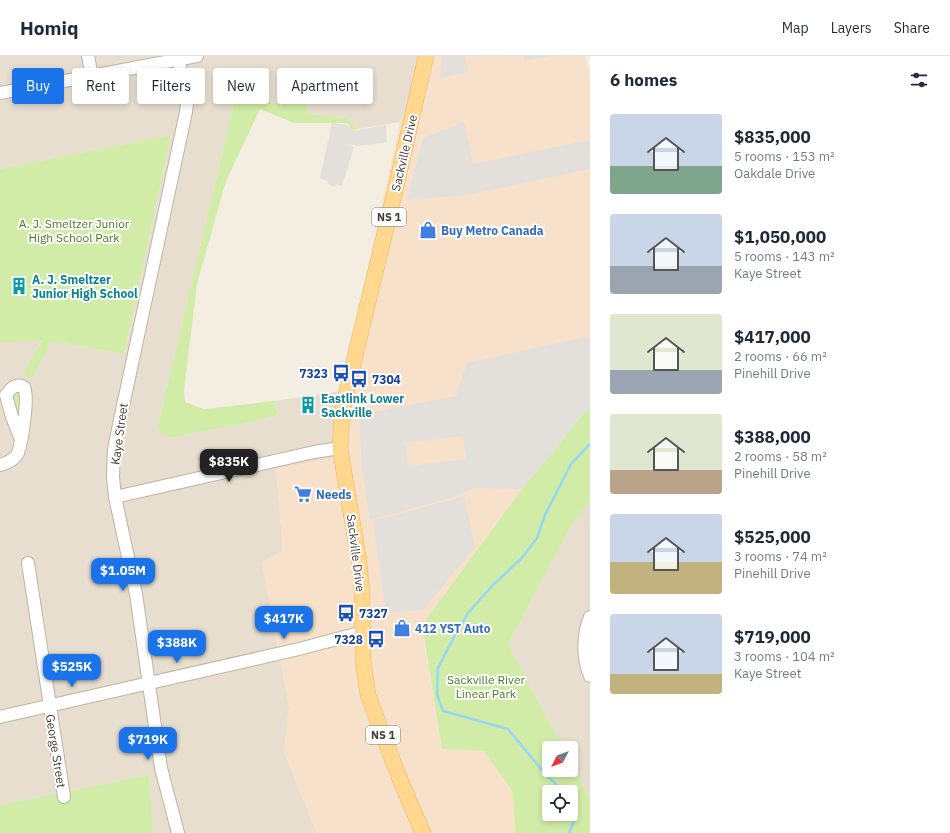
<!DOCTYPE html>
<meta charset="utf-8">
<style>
body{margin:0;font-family:"IBM Plex Sans",sans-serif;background:#f6f6f7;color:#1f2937;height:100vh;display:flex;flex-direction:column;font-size:15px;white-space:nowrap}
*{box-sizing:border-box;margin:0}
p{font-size:13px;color:#747a83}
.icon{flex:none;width:22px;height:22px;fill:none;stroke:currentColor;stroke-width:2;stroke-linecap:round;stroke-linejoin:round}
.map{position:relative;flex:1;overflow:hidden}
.side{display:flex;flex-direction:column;background:#fff;width:360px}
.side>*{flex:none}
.hud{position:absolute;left:12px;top:12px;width:380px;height:36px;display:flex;gap:8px}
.needle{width:26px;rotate:228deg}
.tools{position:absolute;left:542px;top:685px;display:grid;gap:8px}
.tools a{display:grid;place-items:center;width:36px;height:36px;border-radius:4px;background:#fff;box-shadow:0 2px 6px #0003;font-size:20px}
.price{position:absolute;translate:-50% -34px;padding:0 9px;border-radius:8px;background:#1a73e8;color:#fff;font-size:13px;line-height:26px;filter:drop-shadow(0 1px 2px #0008)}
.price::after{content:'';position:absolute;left:50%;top:24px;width:12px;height:9px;margin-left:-6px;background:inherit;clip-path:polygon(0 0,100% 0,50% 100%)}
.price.current{background:#222;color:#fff}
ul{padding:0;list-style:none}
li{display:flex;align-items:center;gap:12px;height:100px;padding:0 20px}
li span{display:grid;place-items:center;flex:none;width:112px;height:80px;border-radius:4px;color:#555}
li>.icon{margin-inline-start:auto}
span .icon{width:48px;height:48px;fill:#fffc;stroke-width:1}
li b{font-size:17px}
h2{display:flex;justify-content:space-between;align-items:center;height:48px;padding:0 20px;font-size:17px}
.tag{padding:0 14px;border-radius:4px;background:#fff;box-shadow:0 2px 6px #0003;font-size:14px;line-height:36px}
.tag.current{background:#1a73e8;color:#fff}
header{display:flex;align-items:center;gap:24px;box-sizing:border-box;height:56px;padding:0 20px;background:#fff;border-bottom:1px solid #e0e1e3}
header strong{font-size:19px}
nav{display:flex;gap:22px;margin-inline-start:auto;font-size:14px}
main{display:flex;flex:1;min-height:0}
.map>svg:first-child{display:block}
.residential{fill:#e7decf}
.commercial{fill:#f8e1ca}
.green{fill:#d1eca6;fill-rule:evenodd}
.parking{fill:#e3dfdb;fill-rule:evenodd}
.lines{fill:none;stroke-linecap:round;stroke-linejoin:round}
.stream{stroke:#97d6f7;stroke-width:2.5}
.minor-casing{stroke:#bfb4a4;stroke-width:14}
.major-casing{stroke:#eeb555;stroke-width:16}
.minor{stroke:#fff;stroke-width:12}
.major{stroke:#ffd78f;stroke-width:15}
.labels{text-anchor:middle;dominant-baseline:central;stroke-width:4;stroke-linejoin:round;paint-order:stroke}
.shield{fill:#fff;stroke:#7d7670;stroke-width:1}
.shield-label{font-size:11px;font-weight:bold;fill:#453c32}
.street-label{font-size:12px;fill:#453c32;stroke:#fff}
.park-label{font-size:12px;fill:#497b21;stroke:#fff}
.shop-label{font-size:12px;font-weight:bold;fill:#366cbe;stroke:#fff;text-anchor:start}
.culture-label{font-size:12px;font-weight:bold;fill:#0d838f;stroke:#fff;text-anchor:start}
.transit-label{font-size:12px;font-weight:bold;fill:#164399;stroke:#fff;text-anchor:end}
</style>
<header>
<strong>Homiq</strong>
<nav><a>Map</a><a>Layers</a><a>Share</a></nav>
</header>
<main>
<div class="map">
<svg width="590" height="777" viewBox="0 0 590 777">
<rect width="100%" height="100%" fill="#f3ede2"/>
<g class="residential">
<path d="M0,0h426v10l-26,56 -42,7 -11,-11 -39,-4 -4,-16 -24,6h-8l-3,-9 -32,-4 -80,338 12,9 78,-15 31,-8 -3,-14 66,-10 -1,66 -64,12 7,82 -21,11 27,145 -5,45 33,81h-164l-4,-58 -149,30v-462l42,-4 -18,36 8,4 20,-38 72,13 47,-219 -171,34z"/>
<path d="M590,446v297l-19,-35v-16h-8l-55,-104 66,-123z"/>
</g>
<path class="commercial" d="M426,0h159l5,20v330l-68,83 -100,136 4,30 16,94 42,2 29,41 2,41h-198l-33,-81 5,-45 -27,-145 21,-11 -7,-82 64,-12 1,-66 59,-269 26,-56z"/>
<g class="green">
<path d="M266,34l6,14h8l24,-6 5,16 38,4 11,11 -5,2 -6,-8h-53l-34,-14 -34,72 -29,103 -13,106 1,12 19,7 71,-8 3,14 -31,8 -78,15 -12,-9 80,-338z"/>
<path d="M171,79l-47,219 -72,-13 -20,38 -9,-4 19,-35 -42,3v-174z"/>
<path d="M15,335l9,4 -3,21 -5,5 -3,-24z"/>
<path d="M590,350v96l-16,19 -66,123 55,104h-14v22h22v-6l19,35v34h-75l-2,-41 -29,-41 -42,-2 -20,-124 100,-136zM549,736h22v22h-22z"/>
<path d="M149,719l4,58h-153v-28z"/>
</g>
<g class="parking">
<path d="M442,0h23l3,16 -28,6z"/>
<path d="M524,0h26l-25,5z"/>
<path d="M464,66l9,42 117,-24v29l-123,26 -60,5 16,-62z"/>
<path d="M332,67l15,2 6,6 33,-6 1,17 -29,4 -11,-2 7,3 -12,39 -6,-2 -1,3 -7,-3v-3l-8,-3z"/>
<path d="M590,280v70l-68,83 -47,-1 -20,9 -85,23 -8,-51 -3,-54 97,-19 11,-33zM463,380l3,23 -58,7 -3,-23z"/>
<path d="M464,440l11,51 -52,63 -37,3 -13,-92z"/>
</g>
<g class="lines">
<g class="stream">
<path d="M565,736l-18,-16 -39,-47 -65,-18 -6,-17 1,-26 15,-29 15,-26 25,-28 28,-26 16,-21 8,-23 26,-51 19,-20"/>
<path d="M569,777l7,-17 -5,-13"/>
</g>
<g class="minor-casing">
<g id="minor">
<path d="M88,0l4,21"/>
<path d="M0,37l197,-37"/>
<path d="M0,409c7,-2 15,-6 18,-12 4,-12 11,-56 6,-66 -8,-4 -13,1 -18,8l6,22 8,20"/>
<path d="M115,441l199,-45 26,-4"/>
<path d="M28,507l36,234"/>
<path d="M590,561c-7,17 -8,41 0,59"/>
<path d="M0,661l299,-68 64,-17"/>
<path d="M178,777l-17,-65 -25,-174 -21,-97 -2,-20 1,-28 7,-34 65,-303 1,-9 -9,-47"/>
</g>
</g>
<g class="major-casing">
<path id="major" d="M423,777l-24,-56 -31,-82 -5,-35 -1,-67 -3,-32 -19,-113 2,-35 8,-36 46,-190 30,-131"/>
</g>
<use href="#minor" class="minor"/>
<use href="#major" class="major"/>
</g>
<defs>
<g id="shop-bare" transform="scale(1.38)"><path d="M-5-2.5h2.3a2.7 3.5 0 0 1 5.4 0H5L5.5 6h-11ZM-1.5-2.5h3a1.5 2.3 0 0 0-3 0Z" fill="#3f7fe0" stroke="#fff" stroke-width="2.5" paint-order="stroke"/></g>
<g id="building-bare" transform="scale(1.38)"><path d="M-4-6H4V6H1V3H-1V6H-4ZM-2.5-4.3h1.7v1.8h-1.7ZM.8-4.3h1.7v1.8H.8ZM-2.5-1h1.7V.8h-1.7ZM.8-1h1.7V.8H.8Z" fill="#0f9aa8" stroke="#fff" stroke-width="2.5" paint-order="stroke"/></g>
<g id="bus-bare" transform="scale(1.38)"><path d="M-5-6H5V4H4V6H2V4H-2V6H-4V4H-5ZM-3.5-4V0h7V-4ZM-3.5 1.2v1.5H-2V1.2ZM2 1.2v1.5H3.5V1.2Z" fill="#1a4fb4" stroke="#fff" stroke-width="2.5" paint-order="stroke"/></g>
<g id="supermarket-bare" transform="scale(1.38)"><path d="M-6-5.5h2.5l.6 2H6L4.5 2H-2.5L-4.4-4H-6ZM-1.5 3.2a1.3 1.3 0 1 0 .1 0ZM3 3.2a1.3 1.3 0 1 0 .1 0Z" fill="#3f7fe0" stroke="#fff" stroke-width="2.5" paint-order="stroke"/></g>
</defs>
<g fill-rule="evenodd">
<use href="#shop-bare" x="428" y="174"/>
<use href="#building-bare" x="19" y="230"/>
<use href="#bus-bare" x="341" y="317"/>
<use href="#bus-bare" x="359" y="323"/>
<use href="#building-bare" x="308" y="349"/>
<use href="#supermarket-bare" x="303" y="438"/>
<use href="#bus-bare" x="346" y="557"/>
<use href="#shop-bare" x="402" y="572"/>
<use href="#bus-bare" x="376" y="583"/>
</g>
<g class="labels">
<g class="shield">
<rect x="372" y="152" width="34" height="18" rx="3"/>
<rect x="366" y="670" width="34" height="18" rx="3"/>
</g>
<g class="shield-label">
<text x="389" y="161">NS 1</text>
<text x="383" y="679">NS 1</text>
</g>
<g class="street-label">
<text transform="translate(404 97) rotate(-77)">Sackville Drive</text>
<text transform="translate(119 378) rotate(-82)">Kaye Street</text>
<text transform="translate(356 497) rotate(83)">Sackville Drive</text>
<text transform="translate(56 695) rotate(81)">George Street</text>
</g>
<g class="park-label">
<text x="74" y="167">A. J. Smeltzer Junior<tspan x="74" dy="14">High School Park</tspan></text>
<text x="486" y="623">Sackville River<tspan x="486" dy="14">Linear Park</tspan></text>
</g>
<g class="shop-label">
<text x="441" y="174">Buy Metro Canada</text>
<text x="316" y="438">Needs</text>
<text x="415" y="572">412 YST Auto</text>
</g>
<g class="culture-label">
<text x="32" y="223">A. J. Smeltzer<tspan x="32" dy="14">Junior High School</tspan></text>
<text x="321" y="342">Eastlink Lower<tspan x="321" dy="14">Sackville</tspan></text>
</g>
<g class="transit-label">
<text x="328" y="317">7323</text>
<text x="372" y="323" text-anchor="start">7304</text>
<text x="359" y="557" text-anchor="start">7327</text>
<text x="363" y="583">7328</text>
</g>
</g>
</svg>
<div class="tools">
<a><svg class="needle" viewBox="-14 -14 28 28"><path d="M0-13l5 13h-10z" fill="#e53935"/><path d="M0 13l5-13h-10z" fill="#747a83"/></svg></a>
<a><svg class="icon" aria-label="locate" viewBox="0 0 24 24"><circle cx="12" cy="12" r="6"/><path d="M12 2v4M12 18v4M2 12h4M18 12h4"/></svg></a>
</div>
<b class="price current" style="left:229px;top:427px">$835K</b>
<b class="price" style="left:123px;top:536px">$1.05M</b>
<b class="price" style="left:284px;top:584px">$417K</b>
<b class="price" style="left:177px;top:608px">$388K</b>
<b class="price" style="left:72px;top:632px">$525K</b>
<b class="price" style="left:148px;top:705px">$719K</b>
<div class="hud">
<a class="tag current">Buy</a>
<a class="tag">Rent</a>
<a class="tag">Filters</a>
<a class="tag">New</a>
<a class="tag">Apartment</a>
</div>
</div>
<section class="side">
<h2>6 homes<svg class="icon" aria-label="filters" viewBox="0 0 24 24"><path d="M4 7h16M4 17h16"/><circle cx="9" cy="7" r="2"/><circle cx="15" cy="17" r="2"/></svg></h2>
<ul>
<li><span style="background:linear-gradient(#c9d6e8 65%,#7fa58c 0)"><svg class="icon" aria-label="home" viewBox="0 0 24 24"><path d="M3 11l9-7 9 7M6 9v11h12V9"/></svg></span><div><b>$835,000</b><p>5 rooms · 153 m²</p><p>Oakdale Drive</p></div></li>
<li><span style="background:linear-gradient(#c9d6e8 65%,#9aa5b1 0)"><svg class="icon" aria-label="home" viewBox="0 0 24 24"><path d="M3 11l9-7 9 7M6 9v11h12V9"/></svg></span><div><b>$1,050,000</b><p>5 rooms · 143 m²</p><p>Kaye Street</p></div></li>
<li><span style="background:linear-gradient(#dfe7d0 70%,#9aa5b1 0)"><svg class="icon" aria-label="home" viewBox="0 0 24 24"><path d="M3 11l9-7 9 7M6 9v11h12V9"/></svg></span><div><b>$417,000</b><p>2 rooms · 66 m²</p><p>Pinehill Drive</p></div></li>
<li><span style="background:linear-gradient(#dfe7d0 70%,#b9a48a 0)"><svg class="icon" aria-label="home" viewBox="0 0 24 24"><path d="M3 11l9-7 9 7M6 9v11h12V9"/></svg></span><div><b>$388,000</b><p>2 rooms · 58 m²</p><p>Pinehill Drive</p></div></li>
<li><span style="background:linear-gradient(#c9d6e8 60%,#c2b280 0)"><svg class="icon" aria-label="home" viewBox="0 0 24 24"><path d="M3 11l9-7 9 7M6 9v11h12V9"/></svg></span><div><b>$525,000</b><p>3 rooms · 74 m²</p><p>Pinehill Drive</p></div></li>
<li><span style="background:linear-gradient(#c9d6e8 75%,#c2b280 0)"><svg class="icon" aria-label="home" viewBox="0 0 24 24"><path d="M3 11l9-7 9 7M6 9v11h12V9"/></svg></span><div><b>$719,000</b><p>3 rooms · 104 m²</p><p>Kaye Street</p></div></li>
</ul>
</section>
</main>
